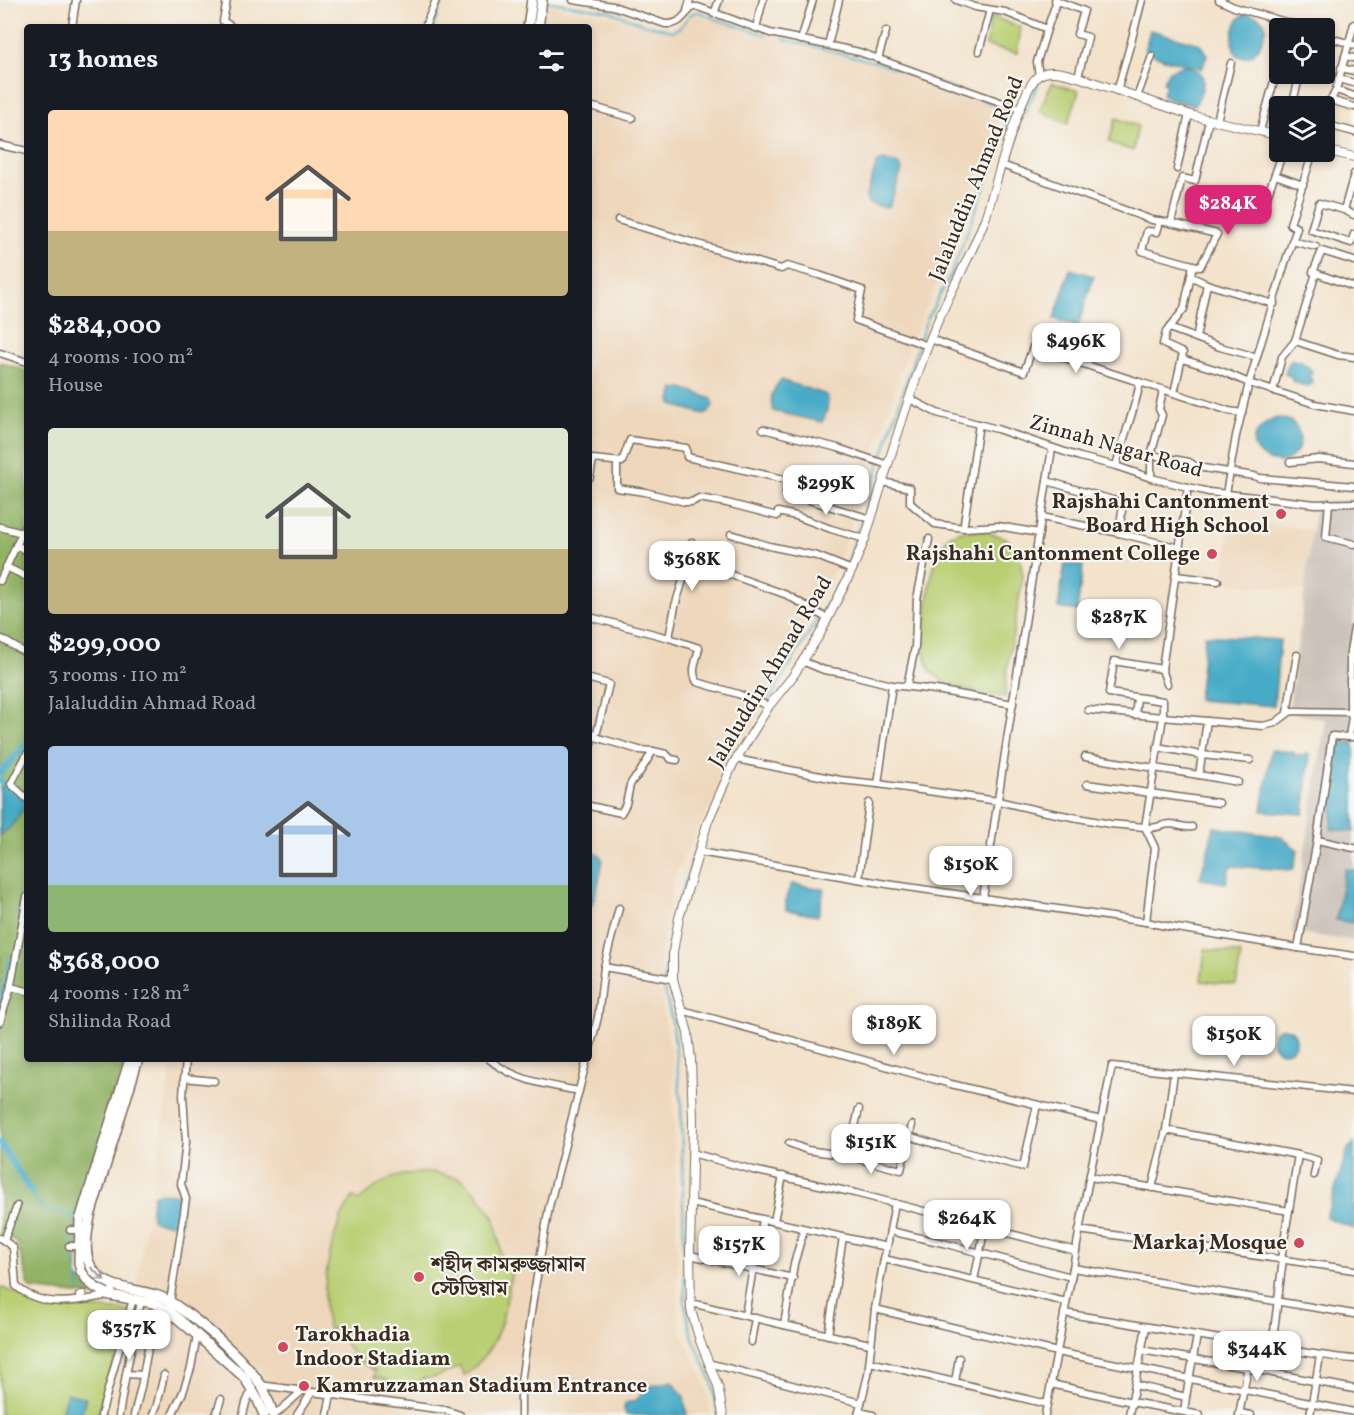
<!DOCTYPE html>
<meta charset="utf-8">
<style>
body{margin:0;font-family:Vollkorn,"Noto Serif Bengali",serif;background:#20242c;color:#f1f3f6;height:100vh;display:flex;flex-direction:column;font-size:22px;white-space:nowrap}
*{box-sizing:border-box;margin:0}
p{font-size:20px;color:#9ea1a6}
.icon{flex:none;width:33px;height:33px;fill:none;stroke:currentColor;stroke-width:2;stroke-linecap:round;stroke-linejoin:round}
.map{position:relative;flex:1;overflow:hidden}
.details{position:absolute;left:24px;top:24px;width:568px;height:1038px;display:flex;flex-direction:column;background:#171b24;border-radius:6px;box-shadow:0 3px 9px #0003}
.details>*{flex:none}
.fabs{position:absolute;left:1269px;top:18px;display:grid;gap:12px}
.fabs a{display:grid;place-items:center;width:66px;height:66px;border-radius:6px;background:#171b24;box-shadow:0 3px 9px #0003;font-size:30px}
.price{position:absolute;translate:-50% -51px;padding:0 14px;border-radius:12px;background:#fff;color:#222;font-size:20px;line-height:39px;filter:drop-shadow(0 2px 3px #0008)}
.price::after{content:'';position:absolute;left:50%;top:36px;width:18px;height:14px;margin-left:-9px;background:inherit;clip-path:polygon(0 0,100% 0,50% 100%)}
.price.active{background:#db2777;color:#fff}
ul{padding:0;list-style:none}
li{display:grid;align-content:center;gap:12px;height:318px;padding:0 24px}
li span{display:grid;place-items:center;height:186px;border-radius:6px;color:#555}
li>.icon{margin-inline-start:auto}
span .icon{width:108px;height:108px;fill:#fffc;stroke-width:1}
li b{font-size:26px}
h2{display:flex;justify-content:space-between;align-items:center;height:72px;padding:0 24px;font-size:26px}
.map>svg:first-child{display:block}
.built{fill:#eed7bb}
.industrial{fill:#ccc2b9}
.green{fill:#b9cf73;stroke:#7a7c48;stroke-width:1.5}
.forest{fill:#92b265;stroke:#666e42;stroke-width:1.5}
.water{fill:#47abc7;stroke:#416a72;stroke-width:1.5}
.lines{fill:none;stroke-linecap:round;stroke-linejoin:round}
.stream{stroke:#47abc7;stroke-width:2}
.canal{stroke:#47abc7;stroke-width:7}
.minor-casing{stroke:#7b6b5b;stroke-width:9}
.tertiary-casing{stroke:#7b6b5b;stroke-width:10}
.primary-casing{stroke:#7b6b5b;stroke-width:12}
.minor{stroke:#fff;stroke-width:6}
.tertiary{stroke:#fff;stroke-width:8}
.primary{stroke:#fff;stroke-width:9}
.oneway{stroke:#a79f9a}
.poi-dot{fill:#d1495b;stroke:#f6f6f2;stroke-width:2}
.labels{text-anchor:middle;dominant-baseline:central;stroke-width:4.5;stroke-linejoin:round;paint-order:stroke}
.street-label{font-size:21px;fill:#3b2a1e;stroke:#f6f6f2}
.poi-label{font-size:21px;font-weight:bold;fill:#3b2a1e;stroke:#f6f6f2;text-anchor:end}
</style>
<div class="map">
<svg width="1354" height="1415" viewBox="0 0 1354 1415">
<rect width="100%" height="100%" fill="#f6f6f2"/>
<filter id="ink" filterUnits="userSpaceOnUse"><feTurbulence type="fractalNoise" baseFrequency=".0167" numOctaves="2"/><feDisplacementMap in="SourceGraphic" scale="12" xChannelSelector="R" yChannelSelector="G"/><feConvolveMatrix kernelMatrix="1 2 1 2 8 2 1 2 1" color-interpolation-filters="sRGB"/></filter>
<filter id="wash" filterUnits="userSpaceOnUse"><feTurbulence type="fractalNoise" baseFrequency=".008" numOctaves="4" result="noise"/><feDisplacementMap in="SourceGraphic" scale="24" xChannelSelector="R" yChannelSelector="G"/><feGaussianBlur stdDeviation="1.35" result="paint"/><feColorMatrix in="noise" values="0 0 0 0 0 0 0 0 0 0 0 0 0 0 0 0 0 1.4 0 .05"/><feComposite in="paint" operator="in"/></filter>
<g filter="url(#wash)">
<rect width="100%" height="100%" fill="#f3e3cc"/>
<g class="built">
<path d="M541,3l74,14 54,15 22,-19 183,49 128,48 -62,168 -29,63 -75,227 -161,306 -15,82 3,56 10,52 5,256 4,14 24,51 5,30h-596l58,-356h417v-1032h-52z"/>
<path d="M1231,520l84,10 -8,62 -84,-10z"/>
</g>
<path class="industrial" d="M1354,499v442l-62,-9 34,-212 -37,-8 27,-210 32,-1z"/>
<g class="green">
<path d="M991,16l30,12 -4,25 -31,-7z"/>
<path d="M1052,83l27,8 -11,33 -29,-13z"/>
<path d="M1116,118l22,8 -5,25 -24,-9z"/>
<path d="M962,531h20l24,7 13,15 4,23 -16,93 -2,28 -23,-3 -36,-10 -16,-13 -7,-23 7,-65 7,-29 12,-18z"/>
<path d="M1205,949l36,5 -5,31 -35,-4z"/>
<path d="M432,1172l29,7 17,16 16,22 6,29 1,22 11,2c-8,43 -10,77 -48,106l-4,-10 -20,10 -19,3v6l-16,1 -1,4 -17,-2 1,-8 -14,-3 2,-6c-21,-11 -26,-18 -37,-38h-2l-2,-5 -6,2c-11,-31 0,-82 12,-112 3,-7 8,-14 12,-21l6,4c27,-25 37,-27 73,-29z"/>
<path d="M0,1287l45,18 85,6 -32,104h-98z"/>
</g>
<path class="forest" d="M0,362l27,9v688h99l-46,146 -3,72 18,19 -65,-7 -13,-47 -17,-7z"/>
<g class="water">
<path d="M1245,14c10,1 19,3 21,14 -3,10 -7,25 -17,28 -17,7 -18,-17 -15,-27 2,-7 4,-11 11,-15z"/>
<path d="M1150,30l50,14 7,11 -5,14c-19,-7 -41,-8 -57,-19z"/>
<path d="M1184,65c6,2 14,4 17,9 6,8 -2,25 -7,32l-26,-7 -6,-4 4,-10 -3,-3 6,-11z"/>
<path d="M884,160l16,5 2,5 -13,37 -3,1 -18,-5 -2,-6 11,-35z"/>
<path d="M1070,269l24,7 -16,50 -24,-7z"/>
<path d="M1292,360l9,1 3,4c3,1 8,4 8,8l-3,2 4,8 -6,4 -15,-6v-4l-7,-3 3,-10z"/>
<path d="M781,380l46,15c2,9 0,19 -5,27l-49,-11c-4,-13 -1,-21 8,-31z"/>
<path d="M683,388l29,11 1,6 -3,6 -6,3 -31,-9 -2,-4 3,-12z"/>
<path d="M1277,418c6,1 13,1 17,6 17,20 -6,52 -33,31 -18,-13 1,-32 16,-37z"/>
<path d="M1065,563l18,3 -6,45 -19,-3z"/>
<path d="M1205,635l75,5 -6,66 -76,-6z"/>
<path d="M1339,742l15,2v88l-23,-3z"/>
<path d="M1271,750l23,2v3l11,1 1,-3 4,1 -6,60 -42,-3z"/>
<path d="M3,787l10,5 11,15 -11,17 -13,12v-48z"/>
<path d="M1214,827l67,10 17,13 -5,20 -63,-4 -4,17 -26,-4z"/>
<path d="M590,851c4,1 10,2 12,8 2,8 -8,42 -12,49z"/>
<path d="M1345,869l9,1v53l-18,-3z"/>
<path d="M792,884l32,5 -6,27 -32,-6c-1,-10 0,-17 6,-26z"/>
<circle cx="1284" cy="1040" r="12"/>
<path d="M1354,1143v86l-28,-12 22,-68z"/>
<path d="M159,1193l18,1 4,4v23l-5,3 -20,-2 -4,-3 -1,-13 3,-11z"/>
<path d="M673,1382l11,15 3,18h-61l-2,-6 1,-6 12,-3c8,-16 20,-16 36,-18z"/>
<path d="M67,1393l19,5 -5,17h-21z"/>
</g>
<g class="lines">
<g class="stream">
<path d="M545,1l64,10 35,13 29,7 8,-4 8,-12 6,-3h5l16,7 51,16"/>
<path d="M718,13l4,-13"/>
<path d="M433,27l10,-27"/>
<path d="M1010,113l13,4 17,-37"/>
<path d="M769,700l75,-126 82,-253 26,-49 48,-125 10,-34 -36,-17 -95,-33 -95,-24"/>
<path d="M698,842l-25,79 -10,63 10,41 8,77 4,201 6,30 21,49 6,33"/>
<path d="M31,1192l9,13 5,5 28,5 1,4 -2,9"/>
<path d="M72,1234v10"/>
<path d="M72,1248l2,13"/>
<path d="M75,1265l5,25"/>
</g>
<g class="canal">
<path d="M0,773c10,-8 16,-21 27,-29"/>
<path d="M0,781l8,5 19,19"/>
<path d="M21,917l6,-45"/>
<path d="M6,986l7,-29"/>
<path d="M0,1006l4,-14"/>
<path d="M0,1143l31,49"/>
</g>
</g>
</g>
<g filter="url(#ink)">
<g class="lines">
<g class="minor-casing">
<g id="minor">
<path d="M227,0l-4,21 9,6"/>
<path d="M573,0l40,6 52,18c16,1 17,-8 28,-17h5l72,26 89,19 161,57"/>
<path d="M956,0l19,7 30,5 42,17 10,-29"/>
<path d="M1055,0l29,11 -7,23 11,3 -10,40"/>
<path d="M1219,0l15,7 72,21"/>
<path d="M687,11l3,-11"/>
<path d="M714,14l5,-14"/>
<path d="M72,27l4,-27"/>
<path d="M425,27l11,-27"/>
<path d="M756,28l7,-28"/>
<path d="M1324,36l30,9"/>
<path d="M801,40l12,-40"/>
<path d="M828,45l11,-45"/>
<path d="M979,51l11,-41"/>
<path d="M1345,56l9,2"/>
<path d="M878,59l8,-28"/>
<path d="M1341,68l13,3"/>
<path d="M1039,76l-2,-14 10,-33"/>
<path d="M1338,79l16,4"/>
<path d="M1336,90l18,6"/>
<path d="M1117,91l14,-49 11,-42"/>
<path d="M1137,97l15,-41"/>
<path d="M1330,100l24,7"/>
<path d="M590,106l42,12"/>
<path d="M1292,106l8,-32"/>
<path d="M1324,114l12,-24 18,-66"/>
<path d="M1217,121l14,-58"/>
<path d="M1324,124l30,8"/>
<path d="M1260,131l20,-71"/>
<path d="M0,145l27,6"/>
<path d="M1313,152l-23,72 7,4 -11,32 -37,123 66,21 39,7"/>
<path d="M1002,165l150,55 19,3 11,-45 13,3 14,-61"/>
<path d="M1177,169l12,-55"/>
<path d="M1354,174l-10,36 -25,-7 -8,27 40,13 3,-9"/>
<path d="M1275,175l28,10"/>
<path d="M1266,199l17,-47"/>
<path d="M1344,210l10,5"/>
<path d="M618,220l163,49 6,-3 32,9 43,15 -6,30 72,26"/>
<path d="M1160,221l-3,11 -10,-1 -5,20 58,16 17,-33 -46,-11"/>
<path d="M1292,241l24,6"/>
<path d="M1315,273l-2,-1 9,-21 32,10"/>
<path d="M1192,277l15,7 67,20"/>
<path d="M1354,287l-38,-14 -21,68 43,14 16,2"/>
<path d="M1169,328l51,19 37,10"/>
<path d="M1196,338l11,-54"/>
<path d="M930,339l94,33 9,-25c65,23 131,42 196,64l13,2"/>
<path d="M0,353l27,9"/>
<path d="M1182,359l39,12 28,12 -13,53 -10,58"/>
<path d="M1273,391l9,-34 13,-16"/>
<path d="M1174,393l9,-40 -20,-9 3,-12 18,-23 9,-44"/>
<path d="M910,399l27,14 60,16 83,28 36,9 35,12 37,9 21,5 81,9 25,3 39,-1"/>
<path d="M763,429l75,19 50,17"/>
<path d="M1151,455l38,7 8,5 57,9 6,2 94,8"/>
<path d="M617,462v26l28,4 40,10h7l7,-4 28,5 50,13 1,-4 18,4 35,13 34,10"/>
<path d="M1290,462l29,-3 35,4"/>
<path d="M1116,466c7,-28 18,-54 24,-83"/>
<path d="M590,477l3,-18 29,3 8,-22 56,8 1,9 101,23 -2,13 85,26"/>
<path d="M1151,478v-23l11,-40 -3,-6 4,-19"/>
<path d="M1047,481l76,22 -4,30"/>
<path d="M883,482l27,6v15l25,21 29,4 34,-2 41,7"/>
<path d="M1329,503l-3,34 28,7"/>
<path d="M1042,517l77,16 61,15"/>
<path d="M964,523l15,-99"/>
<path d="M0,527l22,6"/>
<path d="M731,534l38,12 48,10 35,14"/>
<path d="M16,545l11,6"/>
<path d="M6,567l21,10"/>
<path d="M723,572l64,23 41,24"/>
<path d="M1176,576l42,5"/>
<path d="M0,581l27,-59"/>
<path d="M590,617l79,21 30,10c-2,12 -9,23 -2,34l41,12 31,12"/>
<path d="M1354,628l-4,23v61l2,5 2,1"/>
<path d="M0,638l27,16"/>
<path d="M669,638l6,-32 13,-42 4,-22"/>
<path d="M802,661l22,9 25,4 43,11 44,5 77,14"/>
<path d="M590,679l19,5 -12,48 -5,4 -2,14"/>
<path d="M1167,684l-5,-15 26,-182"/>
<path d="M907,686l8,-39 2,-48 12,-60"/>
<path d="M1088,710l75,7v-16l-54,-8 5,-32 48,8"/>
<path d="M1287,713l10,-58"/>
<path d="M1135,715l2,-17"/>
<path d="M1352,717l-3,20h5"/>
<path d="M1207,721l-8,54 39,7"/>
<path d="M1349,737l-17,-1 -15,104 37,8"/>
<path d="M1157,747l45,8 48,5"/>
<path d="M653,751l13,3 5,5 6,1"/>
<path d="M27,754l-16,30 16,15"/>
<path d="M1085,757l114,18"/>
<path d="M736,759l104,21 38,4 120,17 43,10 69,13 35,3 10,21 -9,74 -163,-24c23,-150 45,-300 69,-450"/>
<path d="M878,784l14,-99"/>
<path d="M1087,784l132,19"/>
<path d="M590,806l31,7 5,-9 4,-19 3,-5 5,-5 15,-24 -14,-1 -47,-14"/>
<path d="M1192,827c-8,1 -13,-2 -21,-3 -11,0 -13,6 -26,3l18,-110 100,9 12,-3 16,-12 59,1"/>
<path d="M1317,840l-19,108 56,8"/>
<path d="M699,852l188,32 96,14"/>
<path d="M859,879l10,-76"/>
<path d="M1146,922l25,5 127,21"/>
<path d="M604,967l69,12"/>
<path d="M11,987l16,4"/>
<path d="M682,1010l269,74 150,36"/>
<path d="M0,1022l10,-32 17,-93"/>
<path d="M590,1049l8,-32 6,-50 15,-59"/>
<path d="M489,1059c26,22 59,26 90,32"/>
<path d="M184,1078l30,3"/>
<path d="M859,1109l-11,47 53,14 11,-45"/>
<path d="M1166,1130l132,25 -17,104"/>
<path d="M909,1136l32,10 82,21 14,-62"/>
<path d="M789,1143l18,7 41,6"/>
<path d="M692,1153l61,17 102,23 221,58"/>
<path d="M1298,1155l19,5 -3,15"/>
<path d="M1090,1177l199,34"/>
<path d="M1152,1188l14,-58 8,-57"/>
<path d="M691,1203l196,44 -3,12 182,43"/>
<path d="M774,1221l9,-45"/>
<path d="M70,1230h4"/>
<path d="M1079,1230l275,40"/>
<path d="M890,1231l53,12 128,34"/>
<path d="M0,1238l13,9 3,39c27,24 63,15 94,9l4,-10"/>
<path d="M4,1240l13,-34"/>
<path d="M69,1246h5"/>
<path d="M887,1247l8,-44"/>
<path d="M690,1255l103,23"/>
<path d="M1073,1268l281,46"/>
<path d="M974,1280l11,-53"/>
<path d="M79,1296l4,-2"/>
<path d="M170,1302l16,-103 -5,-15 5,-42 -3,-47 3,-36"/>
<path d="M691,1303l93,22 10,-61 10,-35"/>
<path d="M875,1309l182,43 297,60"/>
<path d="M1064,1313c70,11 139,24 208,34 28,4 54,10 82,12"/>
<path d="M745,1315l8,-47 10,-48"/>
<path d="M784,1325l86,19"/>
<path d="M828,1335l15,-98"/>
<path d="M751,1342l4,-24"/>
<path d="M1272,1347l11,-88"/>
<path d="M1141,1350l106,18 107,21"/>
<path d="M870,1362l177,42"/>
<path d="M708,1363l153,40"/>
<path d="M126,1374l17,1"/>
<path d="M955,1382l4,-24"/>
<path d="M1051,1384l81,18 68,13"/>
<path d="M260,1385l52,7 -15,23"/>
<path d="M1135,1385l51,12 -2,15"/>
<path d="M312,1392l133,18 15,5"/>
<path d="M1186,1397l11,-61"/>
<path d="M859,1412l14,3"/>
<path d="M1239,1413l12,2"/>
<path d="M101,1415l32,-116"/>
<path d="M119,1415l7,-41 15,-73"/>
<path d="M134,1415l7,-28 9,-50"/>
<path d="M153,1415l4,-10 7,-30"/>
<path d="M172,1415l11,-23 8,-24 6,-33"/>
<path d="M216,1415l5,-16"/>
<path d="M243,1415l3,-12 6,-14"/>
<path d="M275,1415l27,-24"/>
<path d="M327,1415l4,-20"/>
<path d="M521,1415v-33l12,-83 16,-92 38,-148"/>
<path d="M858,1415l10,-40 7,-66 9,-50"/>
<path d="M1045,1415l28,-147 10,-59 29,-143 242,26"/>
<path d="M1129,1415l17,-88"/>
<path d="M1239,1415l13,-70"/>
<path d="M1310,1415l10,-59"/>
</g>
</g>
<g class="tertiary-casing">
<g id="tertiary">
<path d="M1324,150l30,7"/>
<path d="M723,1415l-5,-29 -18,-45 -9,-31 -1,-59 3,-131 -2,-60 -3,-27 -15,-54v-27l6,-34 29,-97 25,-57 36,-58 24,-30 27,-42 32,-64 13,-31c21,-67 40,-134 65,-199 16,-43 41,-82 56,-124 8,-26 35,-128 52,-140 12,-8 27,-2 40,1l116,39 86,20"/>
</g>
</g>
<g class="primary-casing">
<g id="primary">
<path d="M528,27l4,-27"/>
<path d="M538,27l4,-27"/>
<path d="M130,1059l-50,161 -1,43 2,8 7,10 8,7 14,7 43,8 16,8 28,24 48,43 13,22 6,15"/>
<path d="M138,1059l-48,157c-3,18 -8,39 3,54 14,21 47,18 68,27 10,4 18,11 27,17 25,19 55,45 73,71 6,9 9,20 12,30"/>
</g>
</g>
<use href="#minor" class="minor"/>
<use href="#tertiary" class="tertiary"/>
<use href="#primary" class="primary"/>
</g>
<defs><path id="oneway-shaft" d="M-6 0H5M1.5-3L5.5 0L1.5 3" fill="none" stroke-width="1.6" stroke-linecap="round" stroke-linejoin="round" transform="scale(1.5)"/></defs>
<use class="oneway" href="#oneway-shaft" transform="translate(98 1274) rotate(43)"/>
</g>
<g class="poi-dot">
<circle cx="1281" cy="514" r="6"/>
<circle cx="1212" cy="554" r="6"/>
<circle cx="1299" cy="1243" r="6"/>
<circle cx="419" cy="1277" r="6"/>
<circle cx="283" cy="1347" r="6"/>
<circle cx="304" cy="1386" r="6"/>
</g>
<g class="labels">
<g class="street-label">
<text transform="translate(977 179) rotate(-68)">Jalaluddin Ahmad Road</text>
<text transform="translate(1116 447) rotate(16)">Zinnah Nagar Road</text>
<text transform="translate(771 672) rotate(-59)">Jalaluddin Ahmad Road</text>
</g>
<g class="poi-label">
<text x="1269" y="502">Rajshahi Cantonment<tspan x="1269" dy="24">Board High School</tspan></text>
<text x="1200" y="554">Rajshahi Cantonment College</text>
<text x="1287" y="1243">Markaj Mosque</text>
<text x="431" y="1265" text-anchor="start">শহীদ কামরুজ্জামান<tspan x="431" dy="24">স্টেডিয়াম</tspan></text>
<text x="295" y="1335" text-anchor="start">Tarokhadia<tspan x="295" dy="24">Indoor Stadiam</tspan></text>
<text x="316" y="1386" text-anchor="start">Kamruzzaman Stadium Entrance</text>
</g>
</g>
</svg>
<div class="fabs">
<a><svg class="icon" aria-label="locate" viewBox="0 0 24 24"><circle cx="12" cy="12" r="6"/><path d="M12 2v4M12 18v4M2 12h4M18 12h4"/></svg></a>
<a><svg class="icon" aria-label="layers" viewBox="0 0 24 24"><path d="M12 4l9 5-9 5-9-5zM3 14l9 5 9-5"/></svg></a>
</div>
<b class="price active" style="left:1228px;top:236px">$284K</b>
<b class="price" style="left:1076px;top:374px">$496K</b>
<b class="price" style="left:826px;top:516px">$299K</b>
<b class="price" style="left:692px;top:592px">$368K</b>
<b class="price" style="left:1119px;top:650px">$287K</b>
<b class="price" style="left:971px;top:897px">$150K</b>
<b class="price" style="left:894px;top:1056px">$189K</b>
<b class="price" style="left:1234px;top:1067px">$150K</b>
<b class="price" style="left:871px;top:1175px">$151K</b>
<b class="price" style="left:967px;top:1251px">$264K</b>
<b class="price" style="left:739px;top:1277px">$157K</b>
<b class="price" style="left:129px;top:1361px">$357K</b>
<b class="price" style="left:1257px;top:1382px">$344K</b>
<section class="details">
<h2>13 homes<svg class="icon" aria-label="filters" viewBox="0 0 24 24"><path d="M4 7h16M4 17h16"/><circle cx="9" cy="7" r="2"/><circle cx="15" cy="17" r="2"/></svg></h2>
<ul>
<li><span style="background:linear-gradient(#ffd9b3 65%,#c2b280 0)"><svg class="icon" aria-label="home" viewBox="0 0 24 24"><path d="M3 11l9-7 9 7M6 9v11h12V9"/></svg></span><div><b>$284,000</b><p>4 rooms · 100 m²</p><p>House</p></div></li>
<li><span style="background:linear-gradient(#dfe7d0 65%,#c2b280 0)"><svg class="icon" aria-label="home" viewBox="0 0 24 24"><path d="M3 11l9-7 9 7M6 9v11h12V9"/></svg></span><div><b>$299,000</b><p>3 rooms · 110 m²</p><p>Jalaluddin Ahmad Road</p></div></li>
<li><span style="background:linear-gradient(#a9c7e8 75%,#8fb573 0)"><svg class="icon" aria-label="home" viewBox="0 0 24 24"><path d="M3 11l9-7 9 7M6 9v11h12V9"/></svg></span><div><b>$368,000</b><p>4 rooms · 128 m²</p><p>Shilinda Road</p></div></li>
</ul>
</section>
</div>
